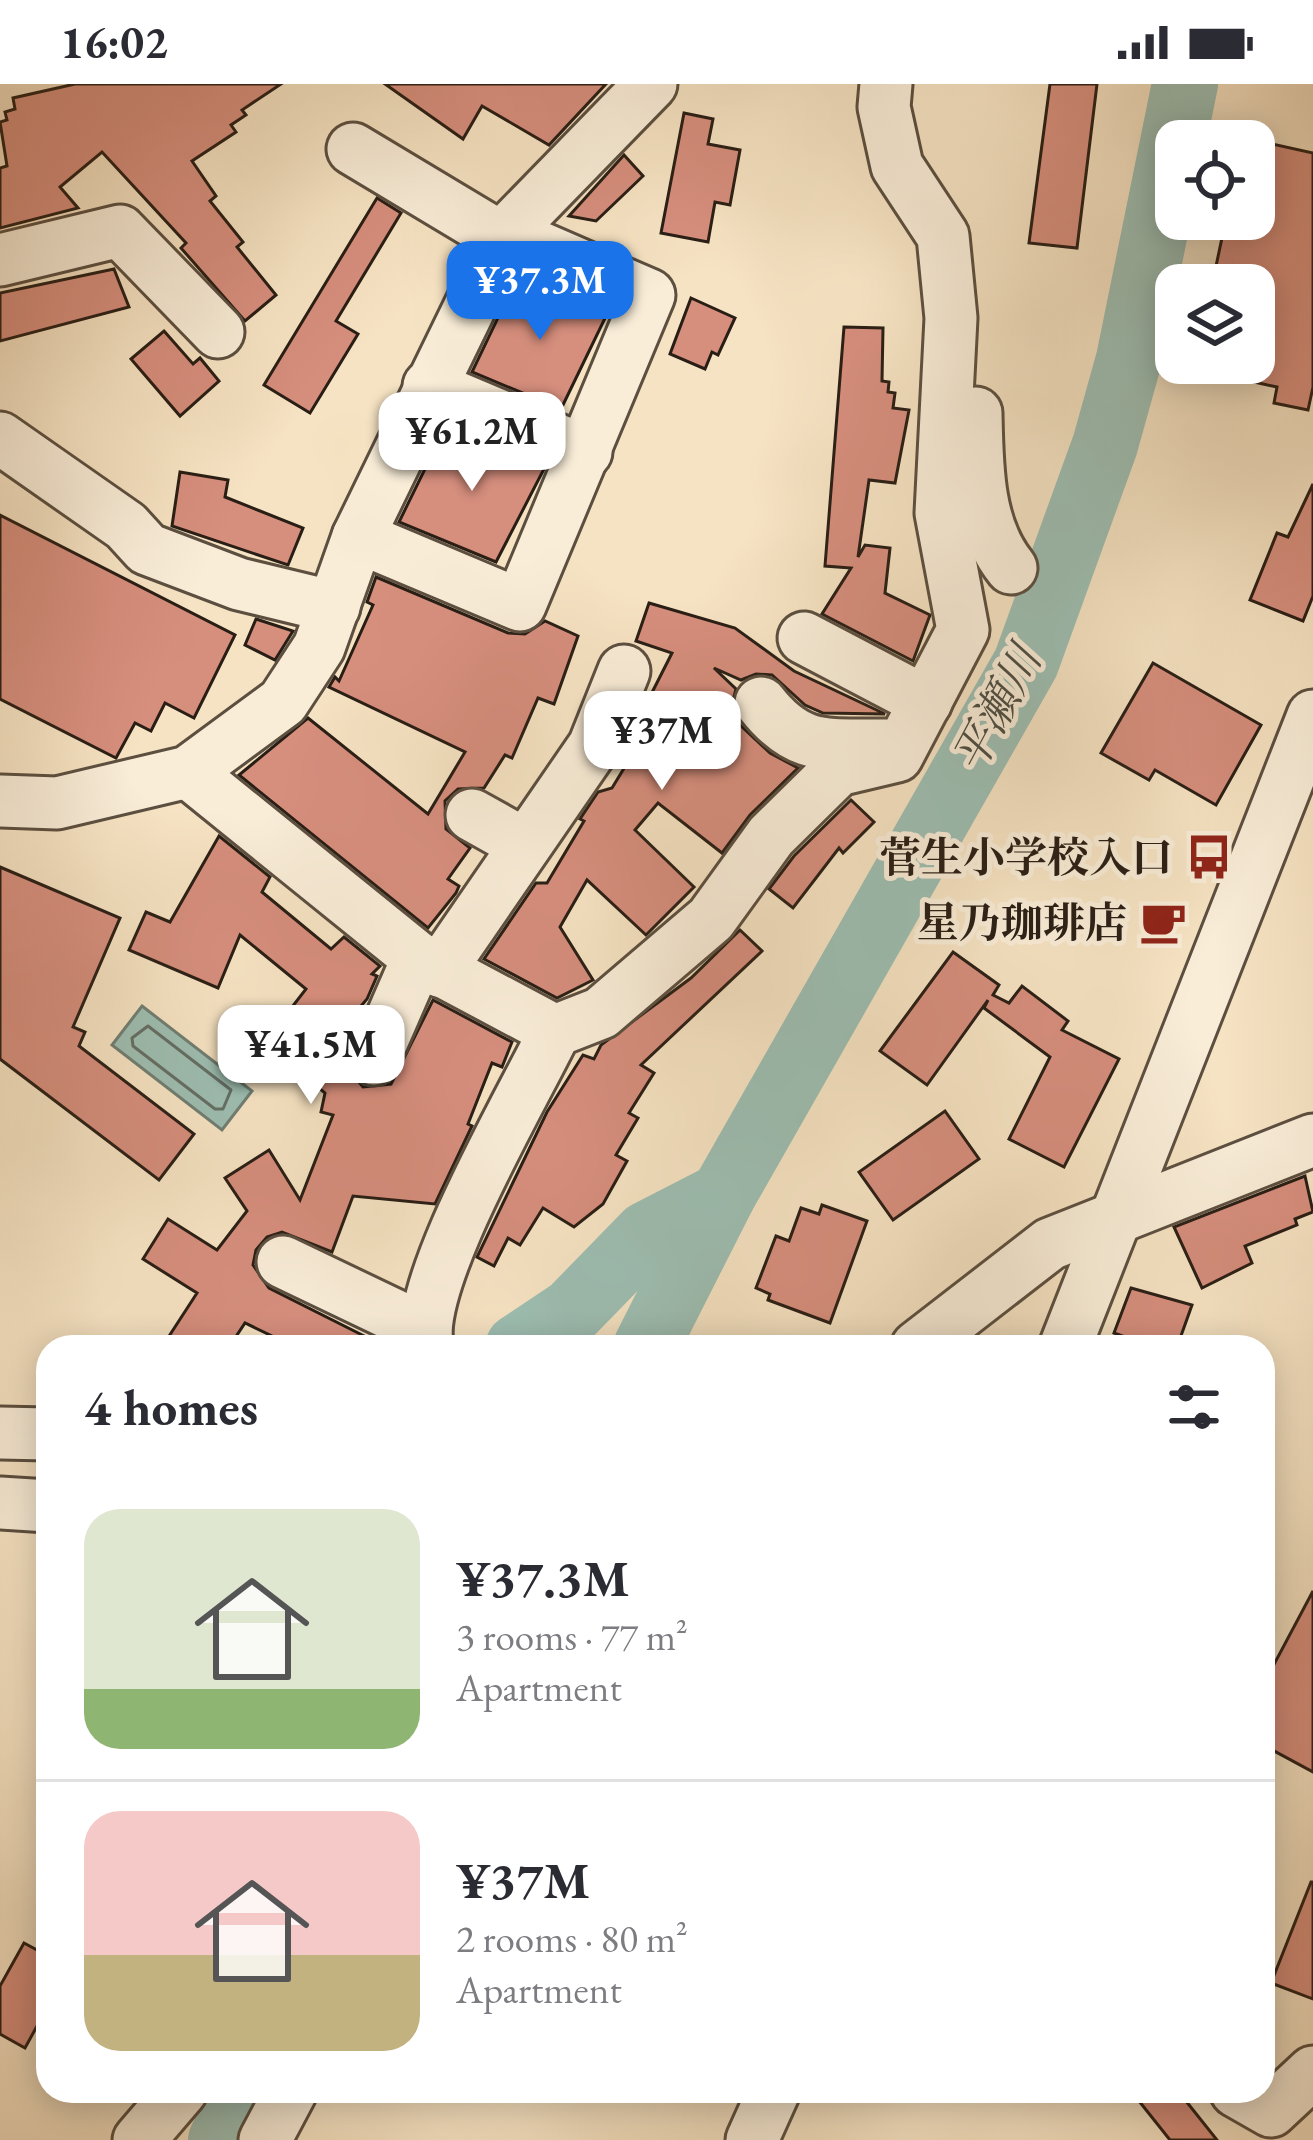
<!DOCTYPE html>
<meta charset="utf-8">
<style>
body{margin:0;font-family:"EB Garamond","Noto Serif JP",serif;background:#f2f2f3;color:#2b2b33;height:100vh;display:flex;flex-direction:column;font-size:45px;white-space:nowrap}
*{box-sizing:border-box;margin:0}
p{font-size:39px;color:#7c7c81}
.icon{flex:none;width:66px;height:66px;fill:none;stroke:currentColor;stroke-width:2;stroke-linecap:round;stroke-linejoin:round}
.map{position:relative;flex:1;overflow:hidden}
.drawer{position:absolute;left:36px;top:1251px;width:1239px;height:768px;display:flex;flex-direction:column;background:#fff;border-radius:36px;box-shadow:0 6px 30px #0003}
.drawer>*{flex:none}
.tools{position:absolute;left:1155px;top:36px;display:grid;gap:24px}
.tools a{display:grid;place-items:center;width:120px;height:120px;border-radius:24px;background:#fff;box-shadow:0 6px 30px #0003;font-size:60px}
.price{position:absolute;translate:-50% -102px;padding:0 27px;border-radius:24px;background:#fff;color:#222;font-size:39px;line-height:78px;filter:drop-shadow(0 3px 6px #0008)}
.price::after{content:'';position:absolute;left:50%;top:72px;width:36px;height:27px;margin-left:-18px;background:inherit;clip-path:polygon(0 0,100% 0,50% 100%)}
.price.selected{background:#1a73e8;color:#fff}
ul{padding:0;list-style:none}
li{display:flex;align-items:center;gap:36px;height:300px;padding:0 48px}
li+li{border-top:3px solid #e1e1e2}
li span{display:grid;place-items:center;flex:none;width:336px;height:240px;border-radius:36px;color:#555}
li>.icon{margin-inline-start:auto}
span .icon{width:144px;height:144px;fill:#fffc;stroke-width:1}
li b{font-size:51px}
h2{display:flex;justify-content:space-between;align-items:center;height:144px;padding:0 48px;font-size:51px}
.status{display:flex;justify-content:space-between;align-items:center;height:84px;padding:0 60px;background:#fff;direction:ltr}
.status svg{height:33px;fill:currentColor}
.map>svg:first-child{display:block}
.water{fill:#9dbeb2;stroke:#6f7e73;stroke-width:3}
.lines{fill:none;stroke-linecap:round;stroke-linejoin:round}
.shore{stroke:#636e64;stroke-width:3}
.river{stroke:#9dbeb2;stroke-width:66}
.building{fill:#d68e7d;stroke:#291e15;stroke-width:3}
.minor-casing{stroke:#5c4f40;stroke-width:57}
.minor{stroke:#f9edd8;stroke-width:51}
.labels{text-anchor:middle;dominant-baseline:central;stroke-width:10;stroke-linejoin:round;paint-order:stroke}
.poi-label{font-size:42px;font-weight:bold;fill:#291e15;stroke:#f9edd8;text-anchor:end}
.water-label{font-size:45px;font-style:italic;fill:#4c4e44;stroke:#f9edd8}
</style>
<div class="status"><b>16:02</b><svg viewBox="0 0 49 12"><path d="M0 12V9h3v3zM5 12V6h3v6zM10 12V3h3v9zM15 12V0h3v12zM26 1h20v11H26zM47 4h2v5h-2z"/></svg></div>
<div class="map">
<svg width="1313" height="2056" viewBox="0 0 1313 2056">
<rect width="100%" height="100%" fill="#f6e3c3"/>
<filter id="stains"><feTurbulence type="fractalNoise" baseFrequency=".00167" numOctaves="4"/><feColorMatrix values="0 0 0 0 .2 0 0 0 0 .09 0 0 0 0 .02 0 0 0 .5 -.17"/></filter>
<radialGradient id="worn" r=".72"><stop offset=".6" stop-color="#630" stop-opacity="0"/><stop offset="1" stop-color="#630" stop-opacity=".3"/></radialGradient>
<path class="water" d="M142,922l110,85 -30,39 -110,-85z"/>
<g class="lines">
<path class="shore" d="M148,942l83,64 -8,19h-8l-82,-63 -1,-8z"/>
<g class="river">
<path d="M518,1263l54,-36 75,-77 76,-39"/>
<path d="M646,1263l77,-152 303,-532 79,-218 24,-86 56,-275"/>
<path d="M221,2056l26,-49"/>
</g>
</g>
<g class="building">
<path d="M75,0h206l-39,26 4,5 -15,10 5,7 -44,29 24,35 -6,5 33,41 -6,5 39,48 -31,26 -64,-73 5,-5 -84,-91 -42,35 18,21 -78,20v-60l7,-2 -7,-44 7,-2 -2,-8 10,-3 -2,-11z"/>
<path d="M385,0h221l-57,61 -67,-39 -19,33z"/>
<path d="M1050,0h47l-20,164 -48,-5z"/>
<path d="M684,29l29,6 -5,25 32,6 -10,55 -15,-3 -7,40 -47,-9z"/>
<path d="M1254,56l59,13v234l-5,23 -34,-7 3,-16 -23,-5v-97h-42l14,-66h28z"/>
<path d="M624,71l19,21 -47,45 -27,-5z"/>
<path d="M377,114l24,15 -65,108 22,13 -48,79 -46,-28z"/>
<path d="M114,185l15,38 -129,34v-48z"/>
<path d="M517,194l53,25 3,-8 36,15 -48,99 -89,-37z"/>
<path d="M691,214l44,20 -17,37 -6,-3 -7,17 -35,-15z"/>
<path d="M844,243l39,1 -1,53 7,1 -1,10 7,1 -2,15 16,2 -14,73 -26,-3 -11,77 7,-12 25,3 -5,45 45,22 -17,46 -91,-47 29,-46 -26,-2z"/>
<path d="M164,247l29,33 7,-6 19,23 -39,35 -49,-57z"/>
<path d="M446,342l99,41 -49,95 -97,-40z"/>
<path d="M180,388l48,8 -3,17 78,31 -15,37 -116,-39z"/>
<path d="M1313,400v112l-10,25 -53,-21 27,-67 11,4z"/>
<path d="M0,431l235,120 -41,83 -29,-15 -14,28 -16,-8 -19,35 -116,-59z"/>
<path d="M376,493l132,56 17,1 20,-13 33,15 -24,68 -16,-6 -26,60 -7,-3 -21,33 -26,1 -13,12 1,28 24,19 -22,31 11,7 -3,7 -28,35 -189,-153 69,-57 120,96 37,-62 -136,-65 6,-10 4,4 34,-76 -6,-3z"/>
<path d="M649,519l86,25 59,43 91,43 -62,-1 -18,-8 -33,-30 -16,-1 -15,6 -27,-12 22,21 -5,19 7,15 32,30 28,15 -48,47 -28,38 -64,-50 -23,27 59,57 -48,48 -59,-55 -27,47 33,53 -36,18 -73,-39 52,-76h11l37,-62 -4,-2 18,-27 14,-4 28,-46 -10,-6 42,-83 -36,-12z"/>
<path d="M256,535l37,12 -18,29 -30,-15z"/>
<path d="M1153,579l108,62 -45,80 -61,-35 -6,10 -48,-27z"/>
<path d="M851,716l23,22 -31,31 -4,-5 -46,60 -24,-19 25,-33z"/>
<path d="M219,752l51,41 -8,15 69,57 13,-12 36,29 -8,8 5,2 -10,23 -50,59 28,7 18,22 28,-3 42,-84 79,42 -10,25 -10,-4 -24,61 4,2 -37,78 -82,-8 -21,56 -50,-20 -15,5 -11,13 -3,15 16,23 117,59h-91l-50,-24 -16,24h-67l35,-54 -54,-34 25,-40 49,31 30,-39 -22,-33 44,-28 31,50 33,-85 -12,-3 4,-19 -60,-51 41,-53 -66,-54 -22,53 -89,-38 17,-38 24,10z"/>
<path d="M0,783l120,51 -47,109 12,5 -6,14 115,88 -35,46 -159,-121z"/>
<path d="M740,846l22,21 -121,114 13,8 -25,40 9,5 -22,37 11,6 -24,43 -29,23 -31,-19 -23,37 -12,-7 -14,28 -17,-9 70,-145 36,-57 11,4 7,-14 90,-67z"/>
<path d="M953,868l46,33 -6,10 16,8 13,-17 46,35 -6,9 57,29 -55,108 -55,-28 41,-82 -66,-49 4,-8 -61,85 -47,-34z"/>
<path d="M945,1027l34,48 -86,61 -34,-48z"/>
<path d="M1305,1092l8,36 -18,7 2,6 -52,21 7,17 -50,25 -28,-61z"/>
<path d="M822,1121l45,16 -37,102 -62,-23 2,-6 -14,-6 20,-52 13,5 12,-33 18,6z"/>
<path d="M1131,1204l61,17 -15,42 -28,-8 -2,6 -33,-12z"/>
<path d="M1313,1507v181l-50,-27v-60z"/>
<path d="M1311,1798h2v117l-42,-16z"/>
<path d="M24,1859l24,13v50l-23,42 -25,-14v-48z"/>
<path d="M1131,2007h47l39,49h-47z"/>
</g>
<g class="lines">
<g class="minor-casing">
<g id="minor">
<path d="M353,65l150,90"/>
<path d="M0,176l120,-29 98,101"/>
<path d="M429,302l157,66"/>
<path d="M976,329c1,53 1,113 35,155"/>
<path d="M0,354l126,88 21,23 92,35 95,23"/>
<path d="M358,453l162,68 129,-310 -143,-62"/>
<path d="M804,554l122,64"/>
<path d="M761,619c38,49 67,41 124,42"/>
<path d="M188,688l230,186 137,73"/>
<path d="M0,717l57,2 131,-31 95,-70 36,-55 39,-110 148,-304 145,-149"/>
<path d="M472,731l50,28"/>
<path d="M439,887l155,-225 30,-75"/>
<path d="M374,975l44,-101"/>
<path d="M283,1178l140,67"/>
<path d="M428,1263c-17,-60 97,-253 127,-316l46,-18 110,-94 60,-83 67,-66 59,-14 66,-126 -22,-117 10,-195 -8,-82 -46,-70 -13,-59 2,-23"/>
<path d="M917,1263l133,-103 263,-104"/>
<path d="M1065,1263l248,-631"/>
<path d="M0,1349l48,1"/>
<path d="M0,1419l48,3"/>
<path d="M1236,2007l35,20 42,-39"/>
<path d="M139,2056l42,-49"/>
<path d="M265,2056l26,-49"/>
<path d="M752,2056l22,-49"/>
</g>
</g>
<use href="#minor" class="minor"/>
</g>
<defs>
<g id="bus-bare" transform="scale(3.6)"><path d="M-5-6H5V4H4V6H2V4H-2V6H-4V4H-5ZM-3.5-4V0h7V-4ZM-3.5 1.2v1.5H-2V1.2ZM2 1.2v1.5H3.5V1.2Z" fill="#8f2418" stroke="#f9edd8" stroke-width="2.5" paint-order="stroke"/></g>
<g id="cafe-bare" transform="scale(3.6)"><path d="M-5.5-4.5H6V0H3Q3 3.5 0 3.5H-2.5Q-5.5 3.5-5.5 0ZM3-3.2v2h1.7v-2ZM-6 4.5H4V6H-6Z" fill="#8f2418" stroke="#f9edd8" stroke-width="2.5" paint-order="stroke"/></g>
</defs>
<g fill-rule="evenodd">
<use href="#bus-bare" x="1209" y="773"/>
<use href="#cafe-bare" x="1163" y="838"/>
</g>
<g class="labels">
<g class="poi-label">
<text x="1173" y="773">菅生小学校入口</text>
<text x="1127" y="838">星乃珈琲店</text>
</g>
<g class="water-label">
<text transform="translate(996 625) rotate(-62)">平瀬川</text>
</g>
</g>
<rect width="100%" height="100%" filter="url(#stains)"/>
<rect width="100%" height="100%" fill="url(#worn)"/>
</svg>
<div class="tools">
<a><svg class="icon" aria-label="locate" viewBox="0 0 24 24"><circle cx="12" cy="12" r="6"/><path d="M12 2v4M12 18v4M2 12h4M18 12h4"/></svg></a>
<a><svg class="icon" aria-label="layers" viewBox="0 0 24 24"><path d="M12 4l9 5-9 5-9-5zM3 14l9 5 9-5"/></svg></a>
</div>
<b class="price selected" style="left:540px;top:259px">¥37.3M</b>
<b class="price" style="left:472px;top:410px">¥61.2M</b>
<b class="price" style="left:662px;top:709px">¥37M</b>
<b class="price" style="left:311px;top:1023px">¥41.5M</b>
<section class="drawer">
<h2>4 homes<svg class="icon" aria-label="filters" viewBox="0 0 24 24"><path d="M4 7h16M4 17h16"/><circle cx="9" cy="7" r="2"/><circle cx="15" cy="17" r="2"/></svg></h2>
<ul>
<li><span style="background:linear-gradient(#dfe7d0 75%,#8fb573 0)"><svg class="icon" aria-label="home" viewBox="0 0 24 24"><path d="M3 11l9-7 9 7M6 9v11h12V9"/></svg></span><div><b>¥37.3M</b><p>3 rooms · 77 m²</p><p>Apartment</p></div></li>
<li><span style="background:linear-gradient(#f6c9c9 60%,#c2b280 0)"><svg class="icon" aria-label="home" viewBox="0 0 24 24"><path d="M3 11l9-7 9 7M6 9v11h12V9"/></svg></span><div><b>¥37M</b><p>2 rooms · 80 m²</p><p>Apartment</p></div></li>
</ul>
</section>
</div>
